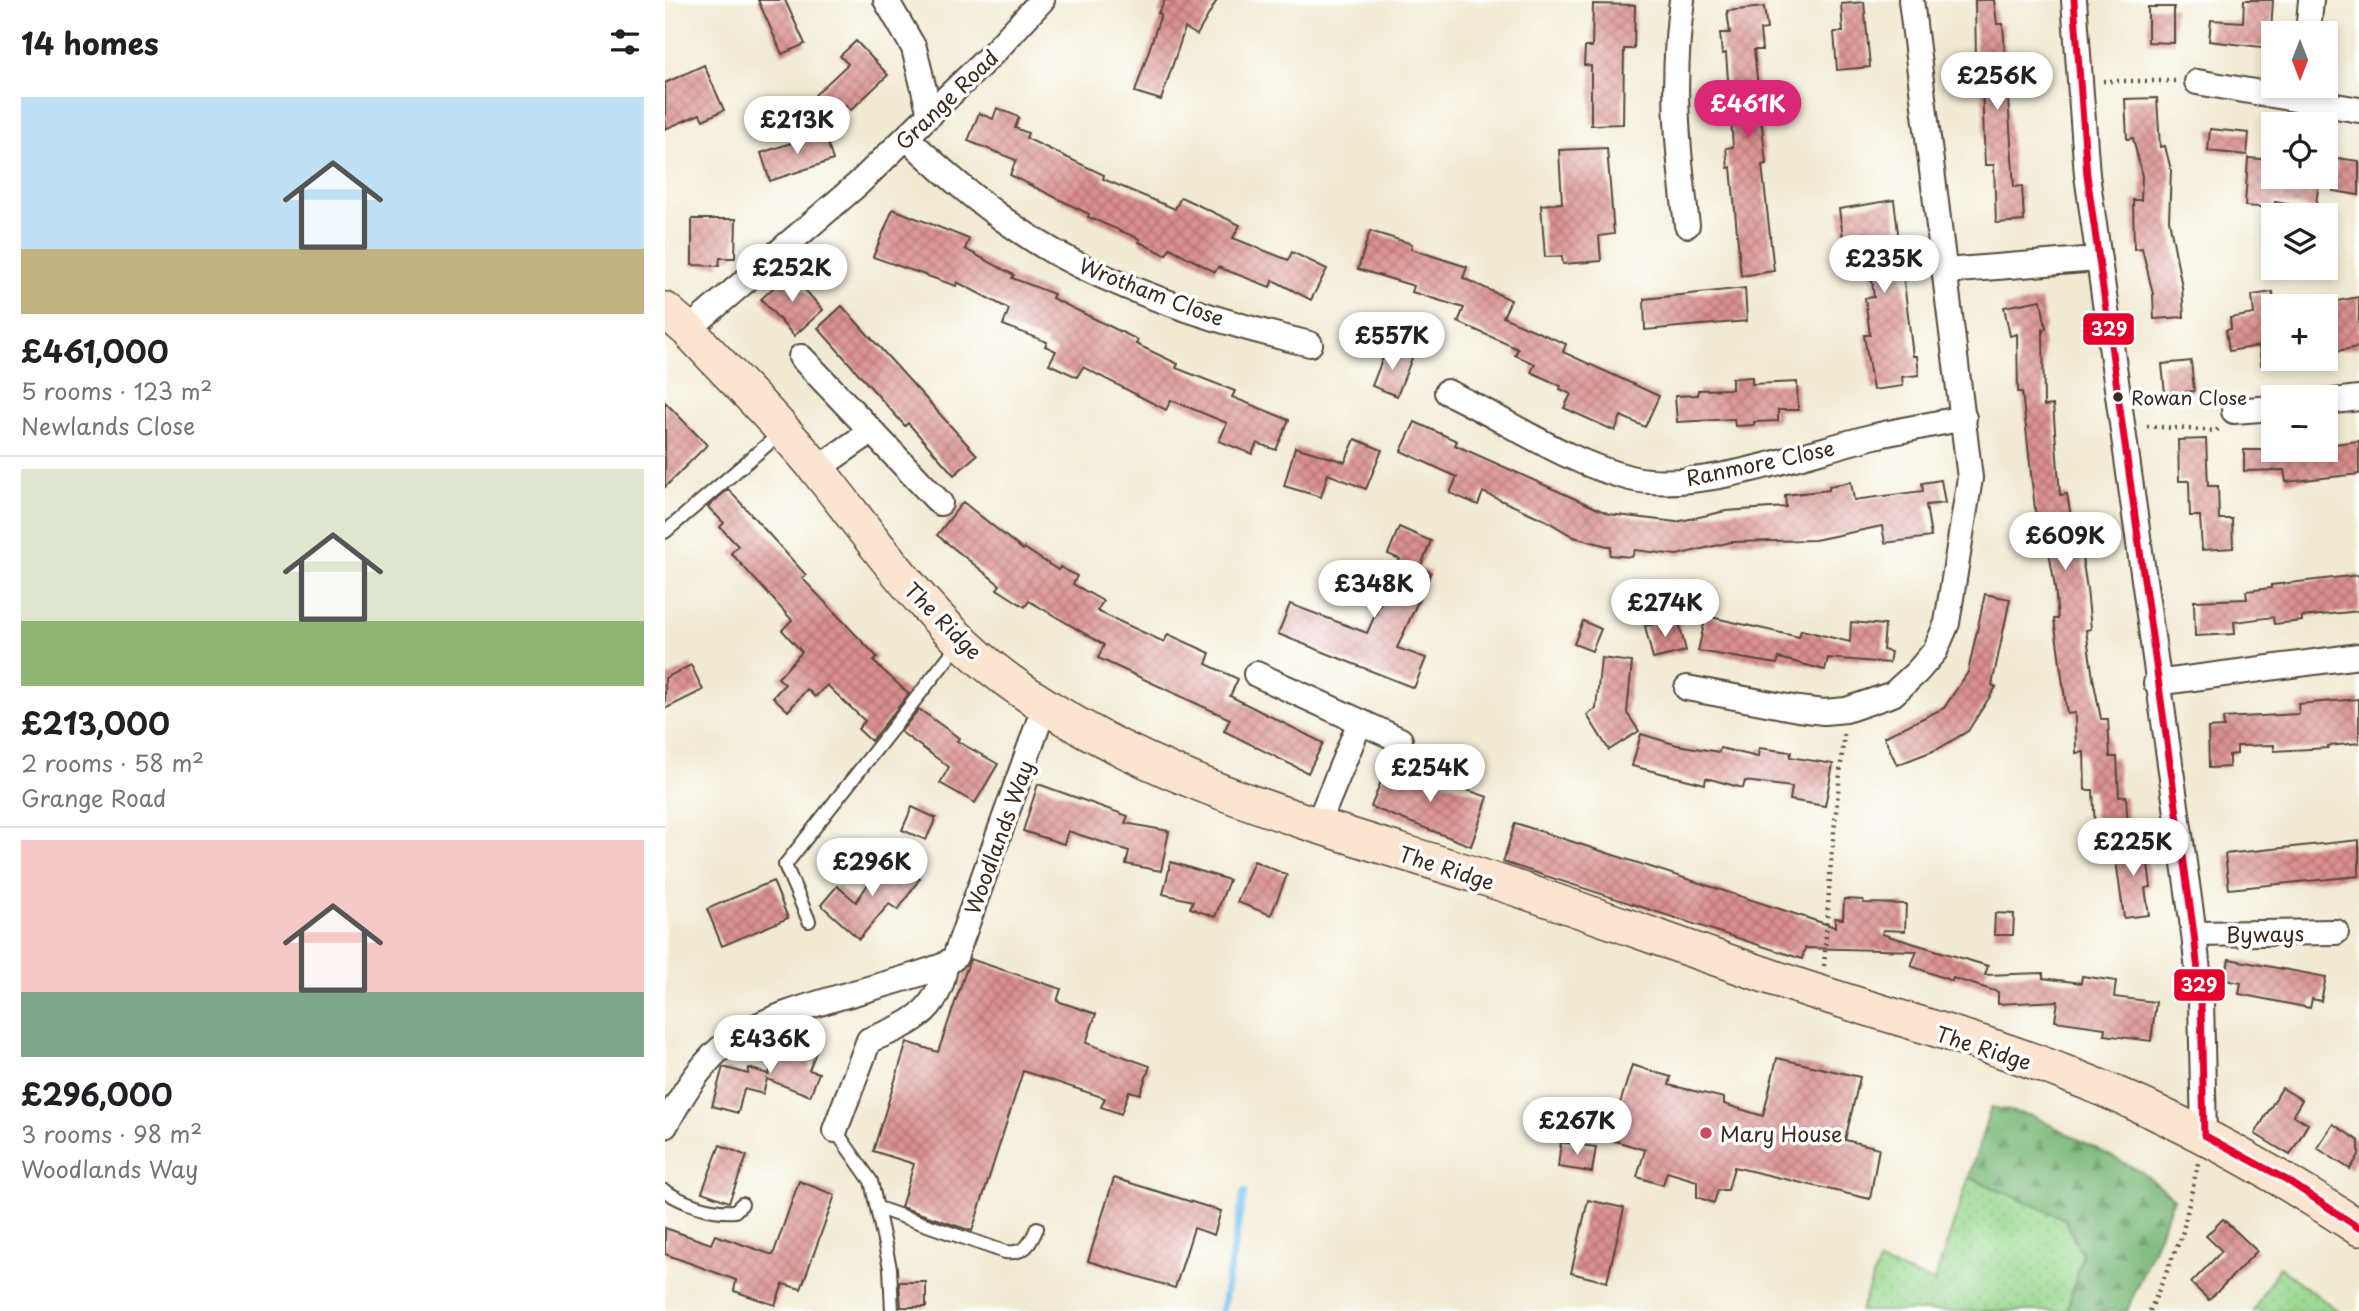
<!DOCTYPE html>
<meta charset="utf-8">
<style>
body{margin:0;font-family:"Playpen Sans",sans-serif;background:#f6f6f6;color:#202124;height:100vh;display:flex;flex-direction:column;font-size:26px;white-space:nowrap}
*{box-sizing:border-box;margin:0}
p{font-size:23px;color:#757577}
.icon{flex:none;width:38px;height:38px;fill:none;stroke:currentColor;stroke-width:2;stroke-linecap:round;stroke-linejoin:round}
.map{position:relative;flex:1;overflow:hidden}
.side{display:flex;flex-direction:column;background:#fff;width:665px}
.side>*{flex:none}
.needle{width:46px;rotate:180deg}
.buttons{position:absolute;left:1596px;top:21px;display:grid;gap:14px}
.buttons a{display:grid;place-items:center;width:77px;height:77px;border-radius:0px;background:#fff;box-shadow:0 4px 10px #0003;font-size:35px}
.price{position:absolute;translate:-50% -60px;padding:0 16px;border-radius:24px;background:#fff;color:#222;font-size:23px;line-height:46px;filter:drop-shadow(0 2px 4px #0008)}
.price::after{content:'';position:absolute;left:50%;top:42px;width:21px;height:16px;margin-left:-10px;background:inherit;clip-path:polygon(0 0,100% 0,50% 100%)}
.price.on{background:#db2777;color:#fff}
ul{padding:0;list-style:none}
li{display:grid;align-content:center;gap:14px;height:371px;padding:0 21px}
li+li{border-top:2px solid #e0e0e0}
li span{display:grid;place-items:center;height:217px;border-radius:0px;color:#555}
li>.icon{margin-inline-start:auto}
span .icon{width:126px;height:126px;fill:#fffc;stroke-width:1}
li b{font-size:30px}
h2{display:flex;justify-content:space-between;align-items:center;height:84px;padding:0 21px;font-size:30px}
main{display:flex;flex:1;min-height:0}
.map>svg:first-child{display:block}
.grass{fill:url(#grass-dots);stroke:#698056;stroke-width:2}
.forest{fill:url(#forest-firs);stroke:#5a714b;stroke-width:2}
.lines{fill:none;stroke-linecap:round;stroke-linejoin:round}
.stream{stroke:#70bfeb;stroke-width:7}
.building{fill:url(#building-cross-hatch)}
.service-casing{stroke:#564739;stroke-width:16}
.minor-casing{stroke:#564739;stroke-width:28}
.secondary-casing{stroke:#564739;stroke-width:38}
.path{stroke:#564739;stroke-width:4.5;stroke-dasharray:2 5;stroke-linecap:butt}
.service{stroke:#fff;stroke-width:12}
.minor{stroke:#fff;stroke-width:24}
.secondary{stroke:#fce5d0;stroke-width:35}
.bus-1-casing{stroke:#fff;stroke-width:12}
.bus-1{stroke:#e4002b;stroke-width:7}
.bus-dot{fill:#3b2a1e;stroke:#fff;stroke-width:2.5}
.poi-dot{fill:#d1495b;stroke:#fff;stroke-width:2.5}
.labels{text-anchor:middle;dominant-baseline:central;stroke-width:7;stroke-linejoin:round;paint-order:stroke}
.bus-label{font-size:19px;fill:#3b2a1e;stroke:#fff;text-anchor:start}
.street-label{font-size:21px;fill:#3b2a1e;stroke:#fff}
.poi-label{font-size:21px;fill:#3b2a1e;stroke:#fff;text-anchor:start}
.line-badge{stroke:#fff;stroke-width:2.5}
.badge-label{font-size:19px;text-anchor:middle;font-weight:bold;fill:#fff}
</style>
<main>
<section class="side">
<h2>14 homes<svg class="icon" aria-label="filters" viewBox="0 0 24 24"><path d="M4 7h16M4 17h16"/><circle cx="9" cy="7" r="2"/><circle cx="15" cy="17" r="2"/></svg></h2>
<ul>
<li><span style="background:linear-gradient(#bfe0f5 70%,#c2b280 0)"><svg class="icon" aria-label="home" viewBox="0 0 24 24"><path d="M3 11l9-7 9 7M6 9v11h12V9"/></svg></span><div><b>£461,000</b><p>5 rooms · 123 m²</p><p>Newlands Close</p></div></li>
<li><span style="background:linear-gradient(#dfe7d0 70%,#8fb573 0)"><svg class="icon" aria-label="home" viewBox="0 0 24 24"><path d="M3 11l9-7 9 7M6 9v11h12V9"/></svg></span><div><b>£213,000</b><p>2 rooms · 58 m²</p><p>Grange Road</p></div></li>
<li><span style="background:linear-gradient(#f6c9c9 70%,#7fa58c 0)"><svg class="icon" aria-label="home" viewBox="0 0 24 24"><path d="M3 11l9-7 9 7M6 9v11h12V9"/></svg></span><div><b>£296,000</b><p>3 rooms · 98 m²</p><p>Woodlands Way</p></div></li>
</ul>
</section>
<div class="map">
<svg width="1694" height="1311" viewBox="0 0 1694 1311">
<defs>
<pattern id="grass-dots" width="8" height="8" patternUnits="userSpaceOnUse" patternTransform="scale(1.75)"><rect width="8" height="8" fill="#97d78d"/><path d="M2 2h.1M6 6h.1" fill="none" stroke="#83b979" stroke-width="1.8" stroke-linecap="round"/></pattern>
<pattern id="forest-firs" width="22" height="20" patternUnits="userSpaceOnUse" patternTransform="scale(1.75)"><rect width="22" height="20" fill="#79b878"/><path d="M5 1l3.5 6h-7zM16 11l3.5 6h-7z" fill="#649662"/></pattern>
<pattern id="building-cross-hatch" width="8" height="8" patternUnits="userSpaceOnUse" patternTransform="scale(1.75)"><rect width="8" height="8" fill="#da908e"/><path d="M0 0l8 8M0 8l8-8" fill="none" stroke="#b27673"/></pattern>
</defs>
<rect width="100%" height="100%" fill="#fff"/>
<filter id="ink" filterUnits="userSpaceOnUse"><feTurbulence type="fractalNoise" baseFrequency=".0143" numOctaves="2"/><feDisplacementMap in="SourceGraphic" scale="14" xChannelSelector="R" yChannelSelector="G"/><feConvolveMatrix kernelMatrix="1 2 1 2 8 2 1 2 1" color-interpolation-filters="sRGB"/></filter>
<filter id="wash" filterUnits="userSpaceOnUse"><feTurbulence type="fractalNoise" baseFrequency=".00686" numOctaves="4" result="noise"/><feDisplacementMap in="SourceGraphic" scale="28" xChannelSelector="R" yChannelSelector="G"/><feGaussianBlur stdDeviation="1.57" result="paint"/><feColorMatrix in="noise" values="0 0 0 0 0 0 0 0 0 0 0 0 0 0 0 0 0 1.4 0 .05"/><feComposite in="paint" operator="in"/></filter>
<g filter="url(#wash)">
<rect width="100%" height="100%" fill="#f1ead2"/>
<g class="grass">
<path d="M1304,1177l96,42 17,36 -15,56h-207l19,-49 55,20z"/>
<path d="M1614,1267l59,44h-85z"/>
</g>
<path class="forest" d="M1326,1107l42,9 109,56 32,26 -47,113h-60l15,-56 -17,-36 -96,-42z"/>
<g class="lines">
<path class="stream" d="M557,1311l22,-119"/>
</g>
<g id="blocks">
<g class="building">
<path d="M93,0h27l20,44 -23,10z"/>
<path d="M500,0h52l-20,35 -12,-7 -24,72 -26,-8 26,-78 -3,-1z"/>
<path d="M1310,0h19l3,24h6l11,163 8,-1 2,35 -28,2 -2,-58h-9l-4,-105 -5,1z"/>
<path d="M1579,0h29l-3,48 -61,-7 2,-21 32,2z"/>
<path d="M1199,2l6,65 -33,3 -3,-38h9l-2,-28z"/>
<path d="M928,4l42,1 -1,44h-10l-1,75 -32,1v-59l-7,-1 1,-18h7z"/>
<path d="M1099,7l3,22 -7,1 2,20h-8l12,114 -4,1 12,106 -33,5 -10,-109 -3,1 -2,-20 7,-1 -7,-94 -4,1 -2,-21h10l-3,-22z"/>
<path d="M1483,7h26v36l-26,-1z"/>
<path d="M191,41l32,34 -37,35 -5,-5 -11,11 -20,-21 33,-31 -8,-8z"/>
<path d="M39,65l20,45 -21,10 -3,-6 -35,15v-46z"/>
<path d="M1492,98l3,49 5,-1 6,24 -2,50 13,67 2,30 -30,2 -1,-25 -11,-46 -8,1 -1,-49h8l1,-24 -9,-38 -6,1 -2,-40z"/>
<path d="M332,108l22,9 -4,11 13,5 -2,5 78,37 -1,4 72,30 6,-12 59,28 -7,13 55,22 4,-8 35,17 -16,31 -38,-20 -3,7 -52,-20 -3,5 -45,-24 -4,7 -27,-13 1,-3 -52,-22 1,-3 -79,-39 6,-15 -48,-19 11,-28 14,6z"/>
<path d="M1545,129l39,4 -2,22 -39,-4z"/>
<path d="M159,132l9,28 -63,21 -9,-28z"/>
<path d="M942,148l7,86 -15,2 2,25 -38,3 -1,-8 -17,1 -4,-52 21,-2 -3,-53z"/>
<path d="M1583,158l25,2v17h47l-5,32 -40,-7 -1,6 -29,-2z"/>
<path d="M1672,158l22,3v34l-26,-4z"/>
<path d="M1229,200l19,156h4l2,19 -17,2 1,9 -30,4 -9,-55h6l-5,-37 9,-1 -8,-64 -23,4 -4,-28z"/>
<path d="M228,209l76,30 -4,10 49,26 -2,3 42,16 -2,4 86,42 -2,4 42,20 -2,4 59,23 -3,6 57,23 -13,30 -19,-7 -5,11 -33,-13 8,-18 -56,-23 -5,10 -83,-43 -6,10 -28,-13 7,-13 -11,-5 2,-4 -44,-17 6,-16 -52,-27 -1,4 -83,-29z"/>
<path d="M27,219h44l-1,39h-15l-1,8 -27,-1z"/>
<path d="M705,231l42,13 -1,5 56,18 -4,11 48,22 -8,17 63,27 -3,8 96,44 -14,31 -24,-11 -6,15 -51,-23 7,-14 -11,-5 1,-3 -30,-14 4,-8 -20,-9 3,-6 -60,-27 6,-14 -52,-16 2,-6 -56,-17z"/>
<path d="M125,273l33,37 -29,26 -33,-37z"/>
<path d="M1080,288l2,33 -102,9 -1,-31z"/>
<path d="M1608,292v72l-12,1 -2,-19 -30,5 -3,-21 5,-1 -1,-11 24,-4 -2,-19z"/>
<path d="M1694,297v50l-33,6v-50z"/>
<path d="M1376,300l5,28 -3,1 1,77 9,-1 7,90 7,-1 11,63h4l5,32 4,40 -5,1 7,48 8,41h7l2,38h7l2,40 7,-1 2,34 -33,1 -2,-41h-8l-1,-38 -8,1 -1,-40 -8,1 -13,-95h4l-3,-32 -7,-42 -6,1 -7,-37 -13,-117h-4l-1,-58 -7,2 -6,-29z"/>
<path d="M177,306l135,149 -23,20 -46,-52 -3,3 -87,-98z"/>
<path d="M722,347l25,11 -15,38 -25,-10z"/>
<path d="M1526,361l3,30 -29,3 -3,-30z"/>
<path d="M1087,377v7l45,-2 1,28h-20v11l-24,1v3l-19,1 -1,-7 -57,3 -2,-26 23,-1v-5l34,-1v-11z"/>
<path d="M0,402l42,43 -42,42z"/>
<path d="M750,422l42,19 -2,4 154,69 67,8 50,-11 60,-4 -1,-12 44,-5v-4l22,-4 3,18 69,-9 -1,-8 19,-3 4,23 -19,2 5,32 -46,6 -3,-17 -67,14 -84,2 -54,13 -42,-5 -3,7 -22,-2 1,-8 -37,-10 -29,-17 -62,-28 -5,13 -28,-12 7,-16 -56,-26z"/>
<path d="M690,439l27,11 -16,39 -38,-15 -7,23 -37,-11 11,-39 50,15z"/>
<path d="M1541,439l2,47h10l1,33h13l1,29 -31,2 -2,-34h-10l-1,-35h-10l-1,-41z"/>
<path d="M1694,441v33l-73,8 -2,-12 -40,1v-21h82v-5z"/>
<path d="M63,489l78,86 -4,3 75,79 -4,4 36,33 -38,47 -13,-12 7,-8 -38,-36 -12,12 -8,-8 -19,22 -15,-14 12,-13 -7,-6 24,-26 -20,-22 10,-10 -61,-67 7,-7 -18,-19 4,-4 -16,-16z"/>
<path d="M298,502l60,48 1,-2 34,22 2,-3 17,9 -4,8 30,17 -6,10 67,31 4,-8 42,19 -4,11 32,15 -8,17 93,47 -15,30 -84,-42 6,-12 -132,-61 6,-13 -75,-44 -4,6 -28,-18 3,-4 -63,-50z"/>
<path d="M734,527l32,14 -11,27 11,4 -34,76 29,10 -12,30 -136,-54 12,-30 77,29 33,-74 -12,-5z"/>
<path d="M1694,575v36l-57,6v4l-28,3 -1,-7 -39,5 1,12 -40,2 -1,-35 53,-2 -1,-8 25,-3v-3z"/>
<path d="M1320,594l25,5 -18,86 4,2 -28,44 -30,18 -41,16 -13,-28 60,-29 24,-36z"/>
<path d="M1041,616l93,21 2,-7 49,12 1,-20 34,3 -2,25 8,2 -2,11 -61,-5 -3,12 -46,-12 -2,6 -79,-13z"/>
<path d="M1013,619l8,32 -33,8 -8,-33z"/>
<path d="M918,621l18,8 -9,22 -18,-7z"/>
<path d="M936,658l31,4 -5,51 12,18 -30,19 -22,-35 9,-6z"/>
<path d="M26,665l12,25 -38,19v-31z"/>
<path d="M1694,699v44l-31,3v2l-54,3v-6l-37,1v8l-8,1v12l-20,1 -1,-40 16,-1 -1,-9 76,-4 -1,-10z"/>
<path d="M254,709l40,29 -2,3 41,23 -23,39 -35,-20 9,-16 -48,-35z"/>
<path d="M976,734l36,11 42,7 1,-4 38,9 1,-9 32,4 -1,5 43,7 -8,42 -35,-6 2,-13 -47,-6 -2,7 -37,-10 -1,6 -73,-18z"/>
<path d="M723,763l100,34 -17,49 -100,-39z"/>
<path d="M373,784l90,32 -3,7 44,8 -8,40 -35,-7 3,-13 -61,-20 -4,13 -41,-13z"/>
<path d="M247,807l24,11 -10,22 -24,-10z"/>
<path d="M850,823l320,104v-9l8,1 1,-20 19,1v3l43,1 -1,27 -22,-1 -1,4 106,32 -3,9 58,-2v5l38,5 1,-7 34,5 -2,16 42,5 -5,39 -47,-6 1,-7 -50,-7 3,-20 -60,3v-12l-45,-14 -1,3 -41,-15 6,-15 -112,-3 -3,11 -299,-97z"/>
<path d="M1694,840v36l-130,13 -4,-35z"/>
<path d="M1480,842l6,45 -6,1 4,27 -25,3 -10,-72z"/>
<path d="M222,856l33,22 -22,32 -9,-6 -30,35 -38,-34 16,-19 19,16z"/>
<path d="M589,861l33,14 -16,40 -34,-13z"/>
<path d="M506,862l58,18 -14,37 -25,-9 3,-7 -30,-7z"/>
<path d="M108,881l15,37 -66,28 -15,-37z"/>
<path d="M1330,913l19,1 -1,21h-19z"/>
<path d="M305,959l91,30 -4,12 39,13 -10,29 64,23 -10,28 -11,-3 -8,23 -20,-7 4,-9 -82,-27 -51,160 -71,-24 13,-43 -41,-13 34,-109 31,10z"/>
<path d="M1564,959l97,18 -5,24 -9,-2 -2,9 -71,-14 2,-11 -16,-3z"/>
<path d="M119,1034l34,13 -9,23 10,3 -9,23 -43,-17 -4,15 -19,-5 -6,24 -26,-7 11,-39 25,7 1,-6 19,6v2z"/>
<path d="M1112,1058l83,19 -15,63 34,8 -9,51 -136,-32 -6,23h-10l-4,13 -17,-6v-16l-30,-9 -4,13 -26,-8 8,-27 -36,-11 23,-74 39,12 -2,8 55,13v6l39,12z"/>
<path d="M1617,1088l20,12 -9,15 15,9 -18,31 -35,-21z"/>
<path d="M1668,1124l26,17v14l-9,14 -33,-21z"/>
<path d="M896,1142l35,5 -4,25 -34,-5z"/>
<path d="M55,1145l27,11 -18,46 -27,-10z"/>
<path d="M449,1178l107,33 -7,24 -20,-7 -19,60 -87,-27z"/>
<path d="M134,1181l36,14 -34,94 -18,-5 -8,21 -41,-14 2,-11 -71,-26v-26l46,16 4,-9 58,20z"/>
<path d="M923,1200l36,8 -17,74 -36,-9z"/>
<path d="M1558,1219l34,32 -48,49 -18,-17 31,-32 -16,-15z"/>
<path d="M234,1282h27v25h-25z"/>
</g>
</g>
</g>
<g filter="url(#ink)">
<use href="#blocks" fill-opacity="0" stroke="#564739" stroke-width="2"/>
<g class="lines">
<g class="service-casing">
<g id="service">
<path d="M0,532l117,-100"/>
<path d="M144,921l-24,-56 174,-221"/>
<path d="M170,1130l36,51 19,87 2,43"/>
<path d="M0,1191c20,13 46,22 70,20l7,-7"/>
<path d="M213,1208l127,44c20,2 25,-7 32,-24"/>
</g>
</g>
<g class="minor-casing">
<g id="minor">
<path d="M221,0l28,48 16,67"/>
<path d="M1017,0c-11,80 -5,146 5,225"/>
<path d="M1409,0l13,175 107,759 7,66 3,135"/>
<path d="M1643,33l3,-33"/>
<path d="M1532,82l162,28"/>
<path d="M242,138c44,42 94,84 147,114 76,42 172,72 256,92"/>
<path d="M1280,271l153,-12"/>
<path d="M23,330l170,-146 137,-133 47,-51"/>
<path d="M136,357l139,146"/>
<path d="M782,392c60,28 118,70 183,86 67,16 178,-26 245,-42 30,-7 60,-12 89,-18"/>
<path d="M1661,402l33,-4"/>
<path d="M1569,411l39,-3"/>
<path d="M152,469l53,-37"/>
<path d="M591,674l144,66"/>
<path d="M1491,683l203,-27"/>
<path d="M1022,688l111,21 26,3 22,-2 47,-16 24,-22 18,-21 12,-28 23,-145 -59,-478"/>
<path d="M652,826l43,-104"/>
<path d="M1529,934l142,-2"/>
<path d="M0,1126c15,-27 32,-57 56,-78 48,-41 161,-58 224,-83"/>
<path d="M170,1130l34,-90c40,-15 71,-28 76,-75l10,-8 90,-252"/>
</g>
</g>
<g class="secondary-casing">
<path id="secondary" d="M0,310l23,20c44,48 92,93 132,143 59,74 112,153 190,209 139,101 313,144 475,196 102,33 202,71 304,105 92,31 187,55 278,91 103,40 200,93 292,154"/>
</g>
<g class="path">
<path d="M1438,81h72"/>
<path d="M1482,426l69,5 4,-4"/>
<path d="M1159,966l7,-105 13,-127"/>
<path d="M1485,1311l32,-76 16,-72"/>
</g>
<use href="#service" class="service"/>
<use href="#minor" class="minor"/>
<use href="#secondary" class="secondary"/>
<g class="bus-1-casing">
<path id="bus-1" d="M1409,0l13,175 107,759 7,66 3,135 83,45 72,48"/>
</g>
<use href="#bus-1" class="bus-1"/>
</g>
</g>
<circle class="bus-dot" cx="1453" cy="397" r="6"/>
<circle class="poi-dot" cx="1041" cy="1133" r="7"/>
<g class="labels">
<g class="bus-label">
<text x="1466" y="397">Rowan Close</text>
</g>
<g class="street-label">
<text transform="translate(281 99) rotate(-44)">Grange Road</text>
<text transform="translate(487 291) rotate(21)">Wrotham Close</text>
<text transform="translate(1095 462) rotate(-12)">Ranmore Close</text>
<text transform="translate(279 620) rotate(45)">The Ridge</text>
<text transform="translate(333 837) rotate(-70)">Woodlands Way</text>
<text transform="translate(782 867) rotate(18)">The Ridge</text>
<text transform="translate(1600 933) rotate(-1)">Byways</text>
<text transform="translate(1319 1047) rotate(18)">The Ridge</text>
</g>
<g class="poi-label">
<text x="1055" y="1133">Mary House</text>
</g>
</g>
<g class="line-badge">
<rect x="1417" y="312" width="53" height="34" rx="7" fill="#e4002b"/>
<rect x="1508" y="968" width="53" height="34" rx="7" fill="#e4002b"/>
</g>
<g class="badge-label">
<text x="1444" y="336">329</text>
<text x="1534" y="992">329</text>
</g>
</svg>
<div class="buttons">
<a><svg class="needle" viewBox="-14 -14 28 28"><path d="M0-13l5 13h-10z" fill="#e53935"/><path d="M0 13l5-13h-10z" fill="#757577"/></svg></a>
<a><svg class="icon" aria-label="locate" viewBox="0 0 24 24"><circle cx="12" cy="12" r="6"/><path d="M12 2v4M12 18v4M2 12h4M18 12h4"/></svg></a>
<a><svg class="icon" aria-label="layers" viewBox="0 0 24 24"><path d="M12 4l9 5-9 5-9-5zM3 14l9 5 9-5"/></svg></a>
<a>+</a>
<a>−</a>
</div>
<b class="price" style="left:1332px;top:112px">£256K</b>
<b class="price on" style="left:1083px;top:140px">£461K</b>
<b class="price" style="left:132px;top:156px">£213K</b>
<b class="price" style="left:1219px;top:295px">£235K</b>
<b class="price" style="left:127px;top:304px">£252K</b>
<b class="price" style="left:727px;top:372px">£557K</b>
<b class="price" style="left:1400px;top:572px">£609K</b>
<b class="price" style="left:709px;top:620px">£348K</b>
<b class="price" style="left:1000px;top:639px">£274K</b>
<b class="price" style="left:765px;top:804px">£254K</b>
<b class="price" style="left:1468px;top:878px">£225K</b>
<b class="price" style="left:207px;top:898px">£296K</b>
<b class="price" style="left:105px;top:1075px">£436K</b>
<b class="price" style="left:912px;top:1157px">£267K</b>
</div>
</main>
